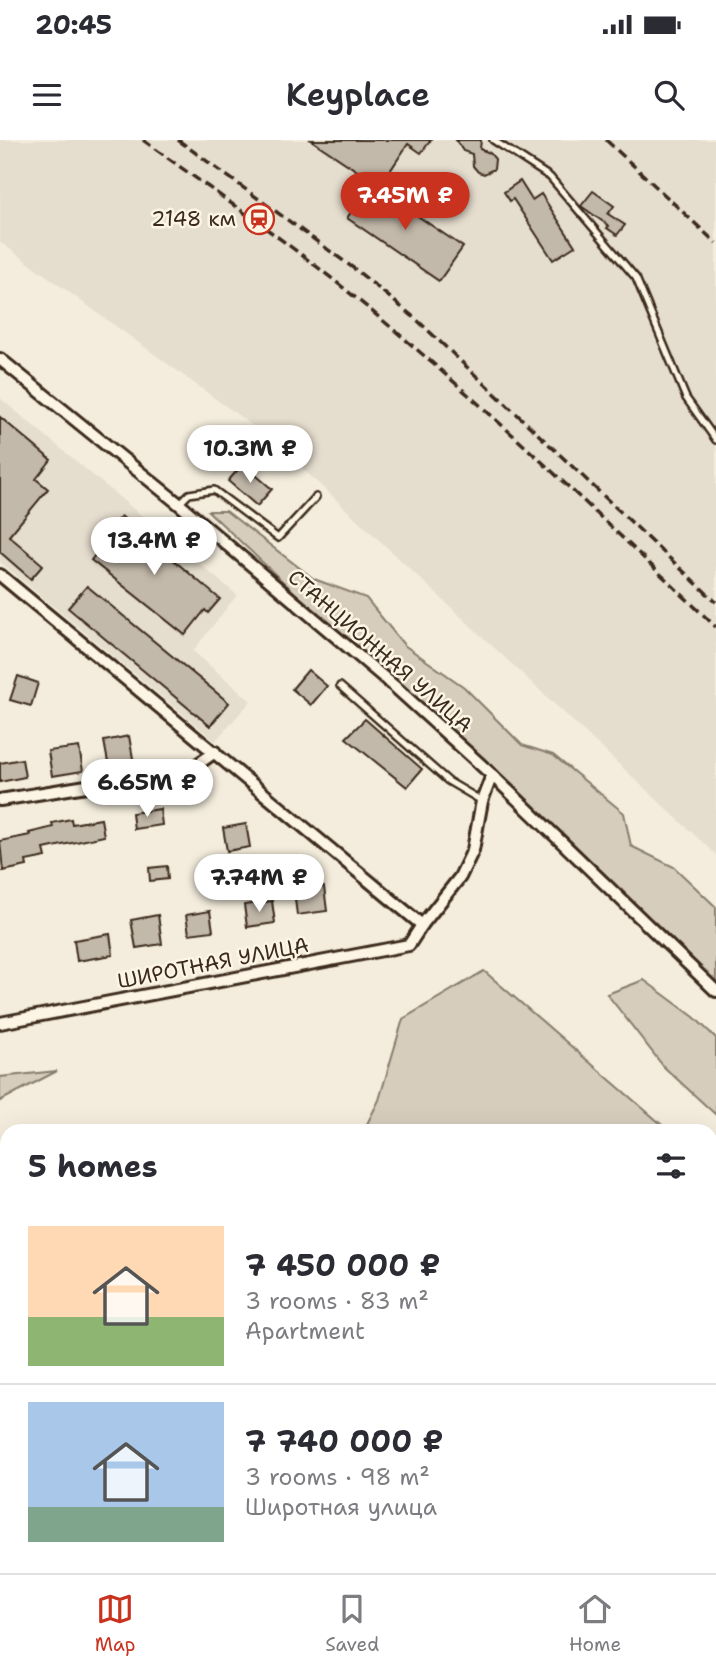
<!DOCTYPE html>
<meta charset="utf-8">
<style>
body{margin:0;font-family:"Shantell Sans",sans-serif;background:#f2f2f3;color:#2b2b33;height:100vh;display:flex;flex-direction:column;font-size:26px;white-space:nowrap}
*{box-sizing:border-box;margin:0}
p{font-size:23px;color:#7c7c81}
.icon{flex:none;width:38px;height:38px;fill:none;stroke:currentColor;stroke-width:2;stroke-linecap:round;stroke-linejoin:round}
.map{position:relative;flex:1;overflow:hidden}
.panel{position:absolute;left:0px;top:984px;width:718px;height:450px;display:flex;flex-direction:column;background:#fff;border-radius:21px 21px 0 0;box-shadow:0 7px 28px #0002}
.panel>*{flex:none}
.price{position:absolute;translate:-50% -60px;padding:0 16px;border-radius:24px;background:#fff;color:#222;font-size:23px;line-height:46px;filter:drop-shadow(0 2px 4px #0008)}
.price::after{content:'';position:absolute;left:50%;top:42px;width:21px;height:16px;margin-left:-10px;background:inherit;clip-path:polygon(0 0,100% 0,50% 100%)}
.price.current{background:#c8321e;color:#fff}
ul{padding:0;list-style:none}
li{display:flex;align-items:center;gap:21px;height:175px;padding:0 28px}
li+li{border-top:2px solid #e1e1e2}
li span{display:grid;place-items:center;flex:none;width:196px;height:140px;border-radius:0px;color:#555}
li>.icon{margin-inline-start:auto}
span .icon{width:84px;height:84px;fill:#fffc;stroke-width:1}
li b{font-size:30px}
h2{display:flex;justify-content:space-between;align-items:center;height:84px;padding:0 28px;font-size:30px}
.status{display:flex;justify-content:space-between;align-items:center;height:49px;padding:0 35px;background:#fff;direction:ltr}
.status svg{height:19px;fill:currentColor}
header{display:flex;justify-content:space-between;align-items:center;height:91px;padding:0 28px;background:#fff;font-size:32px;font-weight:600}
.dock{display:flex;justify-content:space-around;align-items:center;height:98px;border-top:2px solid #e1e1e2;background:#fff;font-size:19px;color:#7c7c81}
.dock a{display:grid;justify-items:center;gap:4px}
.dock .current{color:#c8321e}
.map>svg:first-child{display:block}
.built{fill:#e5ddce}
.green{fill:#d6cdbd;stroke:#887c6e;stroke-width:2}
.building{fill:#c3b9aa;stroke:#3b2a1e;stroke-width:2}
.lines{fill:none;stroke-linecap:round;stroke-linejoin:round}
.service-casing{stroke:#3b2a1e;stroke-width:10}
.minor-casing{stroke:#3b2a1e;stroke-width:16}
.service{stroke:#fcf5e5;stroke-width:5}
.minor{stroke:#fcf5e5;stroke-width:10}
.rail{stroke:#3b2a1e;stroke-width:3.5;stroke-dasharray:10 5;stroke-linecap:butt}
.labels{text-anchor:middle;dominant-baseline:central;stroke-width:5;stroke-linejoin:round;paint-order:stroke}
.poi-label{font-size:21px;fill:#3b2a1e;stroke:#fcf5e5;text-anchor:end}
.street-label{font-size:21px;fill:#3b2a1e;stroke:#fcf5e5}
</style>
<div class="status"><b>20:45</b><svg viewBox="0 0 49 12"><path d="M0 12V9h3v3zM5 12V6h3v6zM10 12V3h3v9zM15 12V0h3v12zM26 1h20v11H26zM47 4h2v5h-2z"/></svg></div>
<header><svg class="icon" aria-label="menu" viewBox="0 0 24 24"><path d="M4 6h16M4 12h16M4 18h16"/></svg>Keyplace<svg class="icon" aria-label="search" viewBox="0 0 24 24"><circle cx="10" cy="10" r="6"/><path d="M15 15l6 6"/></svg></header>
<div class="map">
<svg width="716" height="1433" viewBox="0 0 716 1433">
<rect width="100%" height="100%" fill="#f4eddd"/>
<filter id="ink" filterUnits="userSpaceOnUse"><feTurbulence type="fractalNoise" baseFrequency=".0143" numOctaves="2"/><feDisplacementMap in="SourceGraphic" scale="14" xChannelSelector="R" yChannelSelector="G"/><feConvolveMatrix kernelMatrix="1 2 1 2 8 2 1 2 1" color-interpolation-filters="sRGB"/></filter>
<g filter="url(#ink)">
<g class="built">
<path d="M0,0h716v715l-445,-416 -271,-197z"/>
<path d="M0,258l237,197 -44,56 58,50 -36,40 -215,-179z"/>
</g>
<g class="green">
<path d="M208,371h18l88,68 52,19 38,47 60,42 58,58 31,10 71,58 7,33 43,21 42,40v82z"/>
<path d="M484,831l184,159h-304l15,-30 24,-81z"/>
<path d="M644,840l50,37 22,21v77l-52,-48 -57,-73z"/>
<path d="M57,931l-57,30v-24z"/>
<path d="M711,1028l5,4v401h-716v-301h7v294h703z"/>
</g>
<g class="building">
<path d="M311,0h120l-10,13 -13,-9 -28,42z"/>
<path d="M456,0h25l-1,9 10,4 5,6 -1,10 -10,5 -6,-2 -5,-6 -1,-12 -9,-3z"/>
<path d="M520,41l12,19 9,-6 34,52 -22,14 -40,-61 -3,2 -6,-9z"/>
<path d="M371,44l92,63 -24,34 -92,-63z"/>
<path d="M593,51l21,15 -6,8 17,11 -8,10 -10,-7 2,-2 -28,-20z"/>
<path d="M0,277l51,43 -15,19 12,10 -39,47 34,29 -12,14 -31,-27z"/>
<path d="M243,324l29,25 -15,17 -29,-25z"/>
<path d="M121,376l99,83 -12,14 -3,-3 -20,25 -94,-75 22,-27 -4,-3z"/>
<path d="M87,446l142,117 -19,23 -142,-118z"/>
<path d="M308,530l19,16 -16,19 -19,-16z"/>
<path d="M18,536l20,7 -7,23 -21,-6z"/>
<path d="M365,579l57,50 -15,18 -61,-49z"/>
<path d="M129,596l5,28 -25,4 -5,-27z"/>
<path d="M79,607l4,24 -31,5 -4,-25z"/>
<path d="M22,619l3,18 -25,5v-19z"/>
<path d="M160,669l2,16 -28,4 -2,-16z"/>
<path d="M71,679l1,5 29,-5 3,17 -60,13 2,8 -20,4 1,5 -24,5 -3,-30 30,-6 -1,-2 24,-6 -1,-4z"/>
<path d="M246,684l4,23 -23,4 -4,-23z"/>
<path d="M167,726l1,13 -18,2 -1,-13z"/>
<path d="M324,747l3,24 -30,4 -3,-24z"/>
<path d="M272,761l3,22 -28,4 -3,-22z"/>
<path d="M210,771l3,20 -24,3 -3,-19z"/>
<path d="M158,775l4,29 -26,4 -5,-28z"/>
<path d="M110,794l3,21 -36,6 -3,-21z"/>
</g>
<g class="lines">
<g class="service-casing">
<g id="service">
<path d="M493,0l57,37 86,101 50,120 30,42"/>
<path d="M179,364l10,-10 25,-4 64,48 38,-41"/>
<path d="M340,546l108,95 34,20"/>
</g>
</g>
<g class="minor-casing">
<g id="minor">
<path d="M0,219l179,145 215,182 98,89 224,216"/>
<path d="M0,435l422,350"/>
<path d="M0,660l191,-31 24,-17"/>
<path d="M0,883l409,-78 13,-20 38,-48 13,-27 9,-49 10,-26"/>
</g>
</g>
<use href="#service" class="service"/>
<use href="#minor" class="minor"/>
<g class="rail">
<path d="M143,0c64,47 131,92 192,141 134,108 257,228 381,346"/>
<path d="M178,0l178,130 60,49 300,283"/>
<path d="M606,0l110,103"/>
</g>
</g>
</g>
<defs>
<g id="station-ring" transform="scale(1.575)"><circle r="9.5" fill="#fcf5e5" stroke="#c8321e" stroke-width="1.5"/><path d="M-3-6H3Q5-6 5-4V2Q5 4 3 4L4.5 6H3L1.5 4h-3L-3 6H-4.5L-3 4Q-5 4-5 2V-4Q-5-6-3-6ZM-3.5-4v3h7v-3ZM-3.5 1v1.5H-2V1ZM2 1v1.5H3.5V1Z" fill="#c8321e"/></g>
</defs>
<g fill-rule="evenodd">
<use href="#station-ring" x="259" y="79"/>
</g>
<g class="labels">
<g class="poi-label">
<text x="236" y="79">2148 км</text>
</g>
<g class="street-label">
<text transform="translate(380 511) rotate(41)">СТАНЦИОННАЯ УЛИЦА</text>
<text transform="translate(213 823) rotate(-11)">ШИРОТНАЯ УЛИЦА</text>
</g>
</g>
</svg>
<b class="price current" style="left:405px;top:92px">7.45M ₽</b>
<b class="price" style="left:250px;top:345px">10.3M ₽</b>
<b class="price" style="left:154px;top:437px">13.4M ₽</b>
<b class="price" style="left:147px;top:679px">6.65M ₽</b>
<b class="price" style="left:259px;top:774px">7.74M ₽</b>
<section class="panel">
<h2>5 homes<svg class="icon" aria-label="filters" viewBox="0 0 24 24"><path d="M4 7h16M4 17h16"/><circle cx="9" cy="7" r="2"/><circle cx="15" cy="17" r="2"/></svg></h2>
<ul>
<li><span style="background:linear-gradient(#ffd9b3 65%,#8fb573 0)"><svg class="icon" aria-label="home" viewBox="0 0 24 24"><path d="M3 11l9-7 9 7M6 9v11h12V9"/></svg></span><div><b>7 450 000 ₽</b><p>3 rooms · 83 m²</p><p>Apartment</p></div></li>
<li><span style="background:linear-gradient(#a9c7e8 75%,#7fa58c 0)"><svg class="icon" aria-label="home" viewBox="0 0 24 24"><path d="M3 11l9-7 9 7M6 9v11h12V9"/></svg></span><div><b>7 740 000 ₽</b><p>3 rooms · 98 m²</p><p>Широтная улица</p></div></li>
</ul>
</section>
</div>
<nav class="dock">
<a class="current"><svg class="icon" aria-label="map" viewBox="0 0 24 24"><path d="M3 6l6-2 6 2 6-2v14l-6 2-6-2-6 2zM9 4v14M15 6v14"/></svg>Map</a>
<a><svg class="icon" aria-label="saved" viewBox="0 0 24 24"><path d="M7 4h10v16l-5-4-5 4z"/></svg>Saved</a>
<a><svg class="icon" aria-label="home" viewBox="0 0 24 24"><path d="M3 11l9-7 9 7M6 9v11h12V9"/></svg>Home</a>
</nav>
